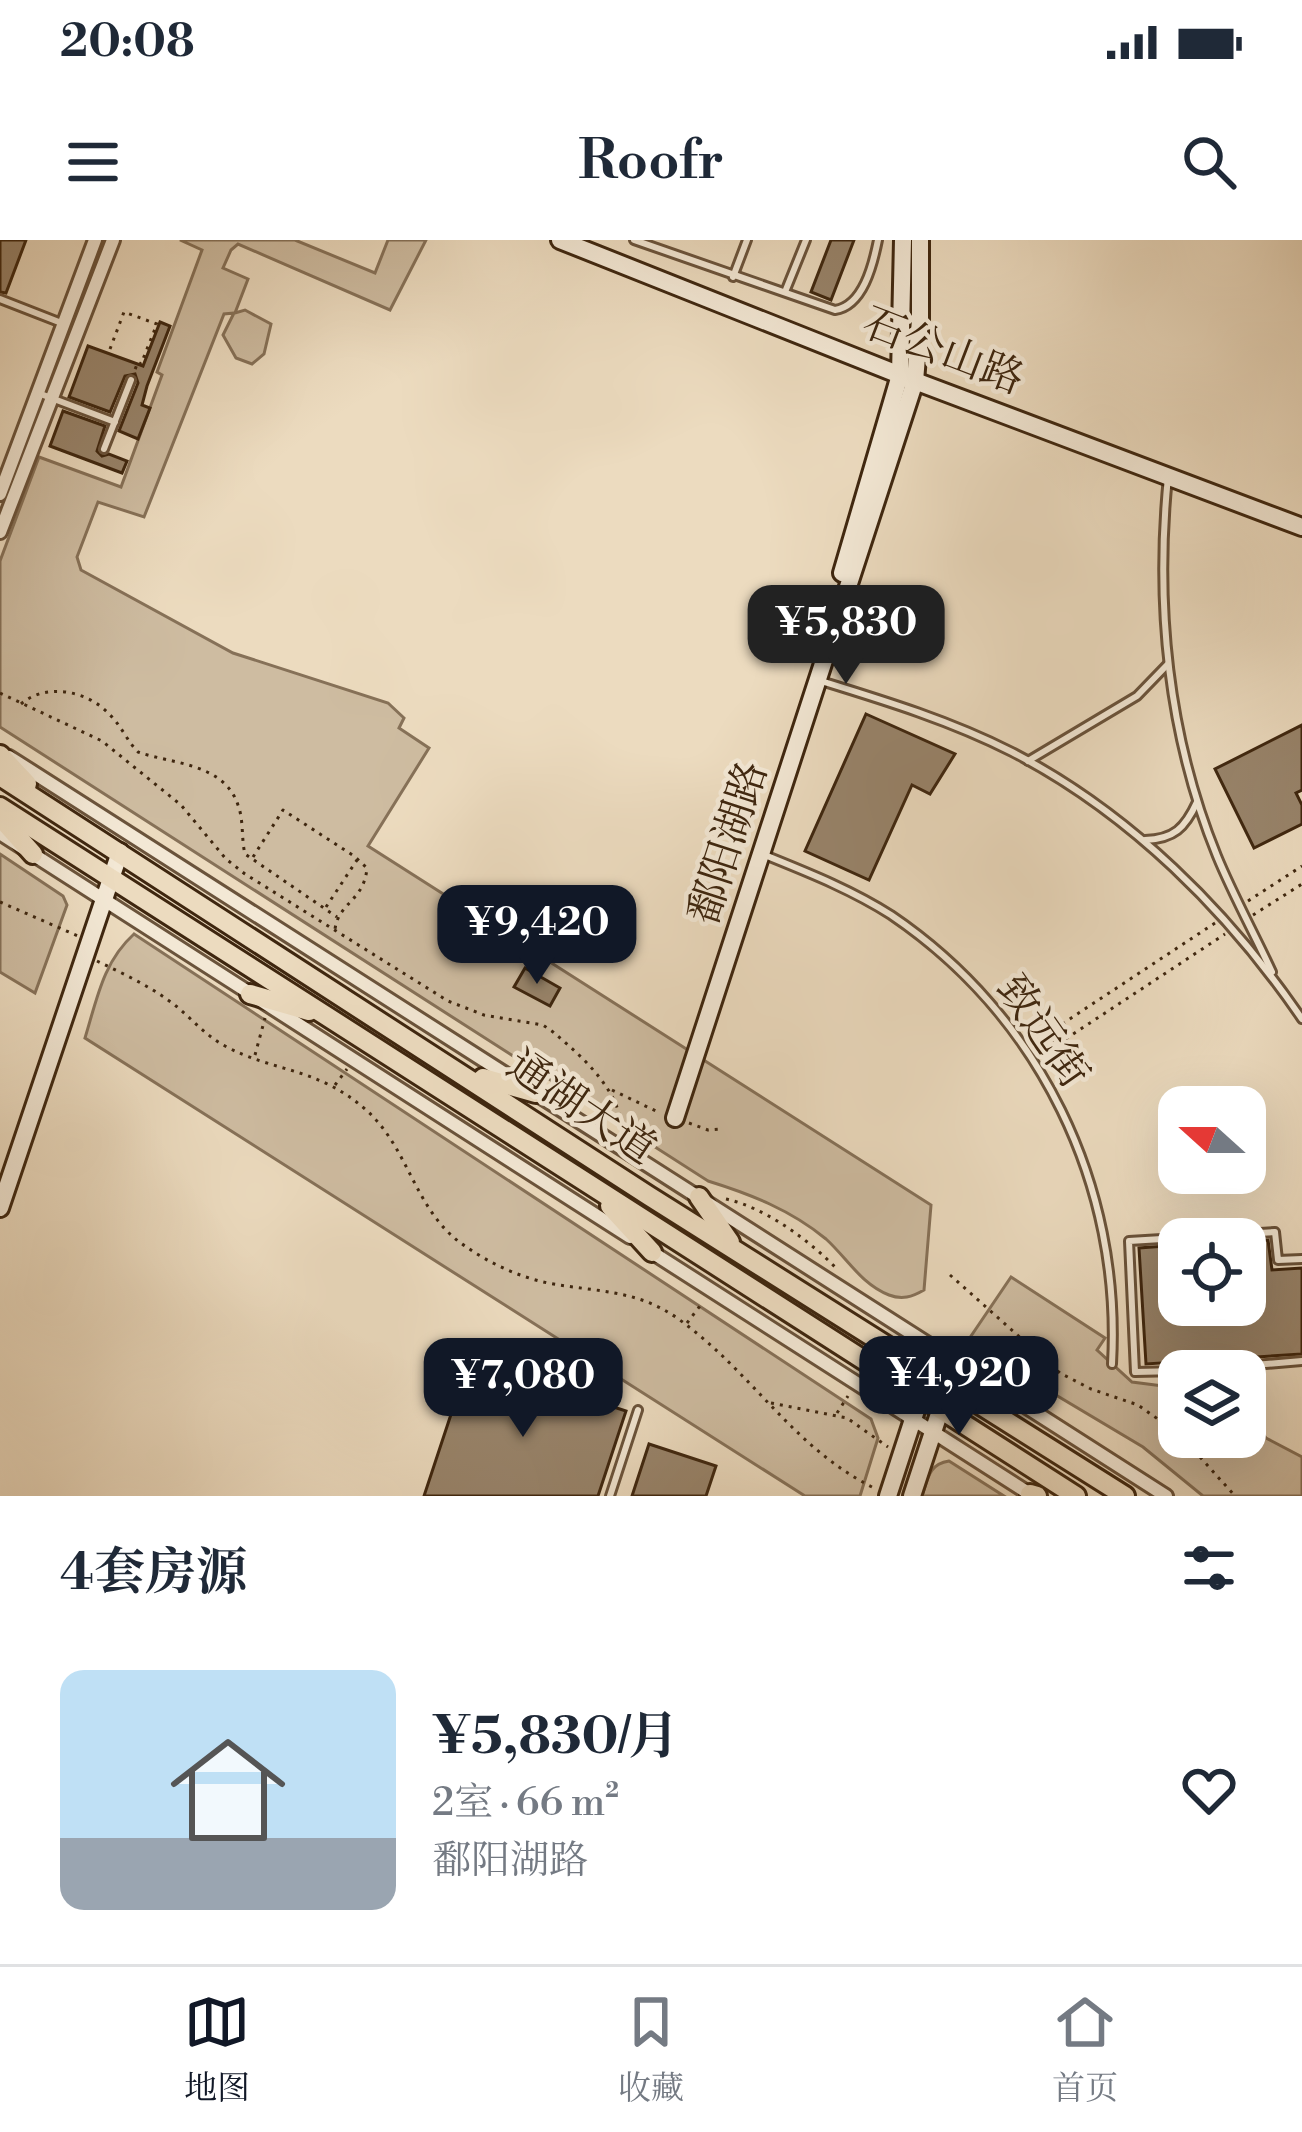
<!DOCTYPE html>
<html lang="zh">
<meta charset="utf-8">
<style>
body{margin:0;font-family:"Libre Bodoni","Noto Serif SC",serif;background:#f6f6f7;color:#1f2937;height:100vh;display:flex;flex-direction:column;font-size:45px;white-space:nowrap}
*{box-sizing:border-box;margin:0}
p{font-size:39px;color:#747a83}
.icon{flex:none;width:66px;height:66px;fill:none;stroke:currentColor;stroke-width:2;stroke-linecap:round;stroke-linejoin:round}
.map{position:relative;height:1256px;overflow:hidden}
.panel{display:flex;flex-direction:column;background:#fff;flex:1}
.panel>*{flex:none}
.needle{width:78px;rotate:291deg}
.tools{position:absolute;left:1158px;top:846px;display:grid;gap:24px}
.tools a{display:grid;place-items:center;width:108px;height:108px;border-radius:24px;background:#fff;box-shadow:0 12px 48px #0002;font-size:60px}
.price{position:absolute;translate:-50% -102px;padding:0 27px;border-radius:24px;background:#111827;color:#fff;font-size:39px;line-height:78px;filter:drop-shadow(0 3px 6px #0008)}
.price::after{content:'';position:absolute;left:50%;top:72px;width:36px;height:27px;margin-left:-18px;background:inherit;clip-path:polygon(0 0,100% 0,50% 100%)}
.price.current{background:#222;color:#fff}
ul{padding:0;list-style:none}
li{display:flex;align-items:center;gap:36px;height:300px;padding:0 60px}
li+li{border-top:3px solid #e0e1e3}
li span{display:grid;place-items:center;flex:none;width:336px;height:240px;border-radius:24px;color:#555}
li>.icon{margin-inline-start:auto}
span .icon{width:144px;height:144px;fill:#fffc;stroke-width:1}
li b{font-size:51px}
h2{display:flex;justify-content:space-between;align-items:center;height:144px;padding:0 60px;font-size:51px}
.status{display:flex;justify-content:space-between;align-items:center;height:84px;padding:0 60px;background:#fff;direction:ltr}
.status svg{height:33px;fill:currentColor}
header{display:flex;justify-content:space-between;align-items:center;height:156px;padding:0 60px;background:#fff;font-size:54px;font-weight:600}
.dock{display:flex;justify-content:space-around;align-items:center;height:168px;border-top:3px solid #e0e1e3;background:#fff;font-size:33px;color:#747a83}
.dock a{display:grid;justify-items:center;gap:6px}
.dock .current{color:#111827}
.map>svg:first-child{display:block}
.green{fill:#cebca1;stroke:#867158;stroke-width:3}
.building{fill:#98846b;stroke:#3e260f;stroke-width:3}
.lines{fill:none;stroke-linecap:round;stroke-linejoin:round}
.lane-casing{stroke:#6a533b;stroke-width:12}
.street-casing{stroke:#6a533b;stroke-width:18}
.secondary-casing{stroke:#3e260f;stroke-width:22}
.primary-casing{stroke:#3e260f;stroke-width:24}
.path{stroke:#3e260f;stroke-width:3;stroke-dasharray:3 6;stroke-linecap:butt}
.lane{stroke:#f3e8d5;stroke-width:6}
.street{stroke:#f3e8d5;stroke-width:12}
.secondary{stroke:#f3e8d5;stroke-width:16}
.primary{stroke:#ecdbbf;stroke-width:18}
.labels{text-anchor:middle;dominant-baseline:central;stroke-width:9;stroke-linejoin:round;paint-order:stroke}
.street-label{font-size:42px;fill:#3e260f;stroke:#f3e8d5}
</style>
<div class="status"><b>20:08</b><svg viewBox="0 0 49 12"><path d="M0 12V9h3v3zM5 12V6h3v6zM10 12V3h3v9zM15 12V0h3v12zM26 1h20v11H26zM47 4h2v5h-2z"/></svg></div>
<header><svg class="icon" aria-label="menu" viewBox="0 0 24 24"><path d="M4 6h16M4 12h16M4 18h16"/></svg>Roofr<svg class="icon" aria-label="search" viewBox="0 0 24 24"><circle cx="10" cy="10" r="6"/><path d="M15 15l6 6"/></svg></header>
<div class="map">
<svg width="1302" height="1256" viewBox="0 0 1302 1256">
<rect width="100%" height="100%" fill="#ecdbbf"/>
<filter id="stains"><feTurbulence type="fractalNoise" baseFrequency=".00167" numOctaves="4"/><feColorMatrix values="0 0 0 0 .2 0 0 0 0 .09 0 0 0 0 .02 0 0 0 .5 -.17"/></filter>
<radialGradient id="worn" r=".72"><stop offset=".6" stop-color="#630" stop-opacity="0"/><stop offset="1" stop-color="#630" stop-opacity=".3"/></radialGradient>
<g class="green">
<path d="M180,0h115l80,33 13,-33h38l-36,70 -152,-66 -7,6 -8,18 25,11 -13,34 10,-3 26,14 -7,30 -12,10 -16,-6 -13,-23 11,-22 -10,1 -80,203 -46,-15 -21,55 4,13 152,83 155,50 16,15 -5,10 30,20 -61,98 563,359 -7,85c-12,7 -22,10 -35,5 -28,-11 -42,-37 -63,-56 -35,-29 -76,-45 -118,-58l-708,-454v-166l39,-104 82,30 41,-112 -5,-3 45,-122z"/>
<path d="M0,614l63,42 4,9 -32,88 -35,-21z"/>
<path d="M134,694l737,485 7,19 -18,58h-55l-720,-458c12,-39 18,-76 49,-104z"/>
<path d="M1011,1037l94,61 -8,12 35,32 47,6v49h66v-25l21,26 36,19v39h-99l-60,-49 -176,-105z"/>
<path d="M949,1221l55,35h-82c6,-18 7,-32 27,-35z"/>
</g>
<g class="building">
<path d="M0,0h26l-20,53 -6,-1z"/>
<path d="M831,0h23l-23,60 -20,-8z"/>
<path d="M160,82l10,4 -23,60 -5,19 8,3 -12,31 -19,-8 19,-48 -3,-9 -10,2 -15,36 -41,-15 19,-51 55,20z"/>
<path d="M63,171l42,15 -8,25 5,5 7,-2 18,7 -5,12 -72,-27z"/>
<path d="M866,474l89,40 -25,40 -18,-9 -43,95 -64,-29z"/>
<path d="M1302,485v65l-6,3 6,12v19l-48,24 -39,-79z"/>
<path d="M525,728l35,20 -10,18 -36,-19z"/>
<path d="M1268,1000l4,30 30,-2v86l-156,10 -7,-116 40,-3v60h66v-64z"/>
<path d="M469,1120l157,51 -28,85h-174z"/>
<path d="M649,1204l67,22 -10,30h-74z"/>
</g>
<g class="lines">
<g class="lane-casing">
<g id="lane">
<path d="M634,0l201,70c28,-4 38,-45 43,-70"/>
<path d="M733,37l14,-37"/>
<path d="M785,52l21,-52"/>
<path d="M0,59l64,25"/>
<path d="M38,153l77,29"/>
<path d="M104,209l27,-69"/>
<path d="M1168,237c-13,128 0,259 49,379 16,39 37,77 55,116"/>
<path d="M821,441c65,20 130,40 191,71 118,61 216,159 290,267"/>
<path d="M1028,521l109,-65 30,-31"/>
<path d="M1145,600c29,-1 40,-12 52,-38"/>
<path d="M767,616c42,17 85,34 124,59 149,101 231,270 221,449"/>
<path d="M1179,1131l-44,1 -6,-131 146,-9 3,28 24,-1"/>
<path d="M1181,1131l121,-10"/>
<path d="M610,1256l28,-86"/>
</g>
</g>
<g class="street-casing">
<g id="street">
<path d="M0,254l95,-254"/>
<path d="M0,292l113,-292"/>
<path d="M9,517l1157,739"/>
<path d="M0,593l630,404"/>
<path d="M647,1009l386,247"/>
</g>
</g>
<g class="secondary-casing">
<g id="secondary">
<path d="M560,0l355,141 387,146"/>
<path d="M842,333l58,-198 3,-135"/>
<path d="M675,878l240,-737 5,-61v-80"/>
<path d="M0,968l120,-356"/>
<path d="M888,1256l48,-147"/>
<path d="M912,1256l44,-134"/>
</g>
</g>
<g class="primary-casing">
<g id="primary">
<path d="M0,515l27,29"/>
<path d="M0,536l649,420 476,300"/>
<path d="M0,567l1076,689"/>
<path d="M0,577l33,37"/>
<path d="M250,754l59,17"/>
<path d="M483,838l53,15"/>
<path d="M699,957l31,45"/>
<path d="M610,966l42,46"/>
<path d="M1030,1254l7,2"/>
</g>
</g>
<g class="path">
<path d="M110,109l14,-37 33,12 -16,40 -3,-2 -4,10"/>
<path d="M0,453l102,48 79,64 45,54 19,15 203,127 36,14 59,10 10,7c32,27 67,58 70,102"/>
<path d="M21,464c25,-22 67,-13 88,10 12,11 18,27 29,38 34,12 86,11 100,53 6,16 3,33 7,49l92,63"/>
<path d="M253,617l30,-47 71,46 13,12c-3,33 -28,34 -32,61"/>
<path d="M1248,661l54,-35"/>
<path d="M0,662l78,34"/>
<path d="M326,667l31,-47"/>
<path d="M1253,675l49,-31"/>
<path d="M1215,683l-159,105 8,12 161,-106"/>
<path d="M97,721c27,13 55,26 79,45 16,13 30,30 49,40 48,26 92,21 140,63 45,39 49,103 100,137 24,17 54,31 83,37 47,9 88,6 129,35 76,54 115,130 199,171"/>
<path d="M1037,811l22,-15"/>
<path d="M255,815l10,-37"/>
<path d="M335,845l12,-16"/>
<path d="M612,850l46,22"/>
<path d="M689,883l19,7 14,-1"/>
<path d="M726,959c40,9 83,41 112,71"/>
<path d="M950,1035l110,98 31,16 47,16 41,29"/>
<path d="M687,1083l16,-21"/>
<path d="M771,1163l76,15 41,29"/>
<path d="M837,1173l11,-17"/>
<path d="M1182,1197l53,59"/>
</g>
<use href="#lane" class="lane"/>
<use href="#street" class="street"/>
<use href="#secondary" class="secondary"/>
<use href="#primary" class="primary"/>
</g>
<g class="labels">
<g class="street-label">
<text transform="translate(943 112) rotate(21)">石公山路</text>
<text transform="translate(729 603) rotate(-72)">鄱阳湖路</text>
<text transform="translate(1042 792) rotate(55)">致远街</text>
<text transform="translate(581 868) rotate(34)">通湖大道</text>
</g>
</g>
<rect width="100%" height="100%" filter="url(#stains)"/>
<rect width="100%" height="100%" fill="url(#worn)"/>
</svg>
<div class="tools">
<a><svg class="needle" viewBox="-14 -14 28 28"><path d="M0-13l5 13h-10z" fill="#e53935"/><path d="M0 13l5-13h-10z" fill="#747a83"/></svg></a>
<a><svg class="icon" aria-label="locate" viewBox="0 0 24 24"><circle cx="12" cy="12" r="6"/><path d="M12 2v4M12 18v4M2 12h4M18 12h4"/></svg></a>
<a><svg class="icon" aria-label="layers" viewBox="0 0 24 24"><path d="M12 4l9 5-9 5-9-5zM3 14l9 5 9-5"/></svg></a>
</div>
<b class="price current" style="left:846px;top:447px">¥5,830</b>
<b class="price" style="left:537px;top:747px">¥9,420</b>
<b class="price" style="left:959px;top:1198px">¥4,920</b>
<b class="price" style="left:523px;top:1200px">¥7,080</b>
</div>
<section class="panel">
<h2>4套房源<svg class="icon" aria-label="filters" viewBox="0 0 24 24"><path d="M4 7h16M4 17h16"/><circle cx="9" cy="7" r="2"/><circle cx="15" cy="17" r="2"/></svg></h2>
<ul>
<li><span style="background:linear-gradient(#bfe0f5 70%,#9aa5b1 0)"><svg class="icon" aria-label="home" viewBox="0 0 24 24"><path d="M3 11l9-7 9 7M6 9v11h12V9"/></svg></span><div><b>¥5,830/月</b><p>2室 · 66 m²</p><p>鄱阳湖路</p></div><svg class="icon" aria-label="heart" viewBox="0 0 24 24"><path d="M12 20l-8-8c-3-5 5-10 8-4 3-6 11-1 8 4z"/></svg></li>
</ul>
</section>
<nav class="dock">
<a class="current"><svg class="icon" aria-label="map" viewBox="0 0 24 24"><path d="M3 6l6-2 6 2 6-2v14l-6 2-6-2-6 2zM9 4v14M15 6v14"/></svg>地图</a>
<a><svg class="icon" aria-label="saved" viewBox="0 0 24 24"><path d="M7 4h10v16l-5-4-5 4z"/></svg>收藏</a>
<a><svg class="icon" aria-label="home" viewBox="0 0 24 24"><path d="M3 11l9-7 9 7M6 9v11h12V9"/></svg>首页</a>
</nav>
